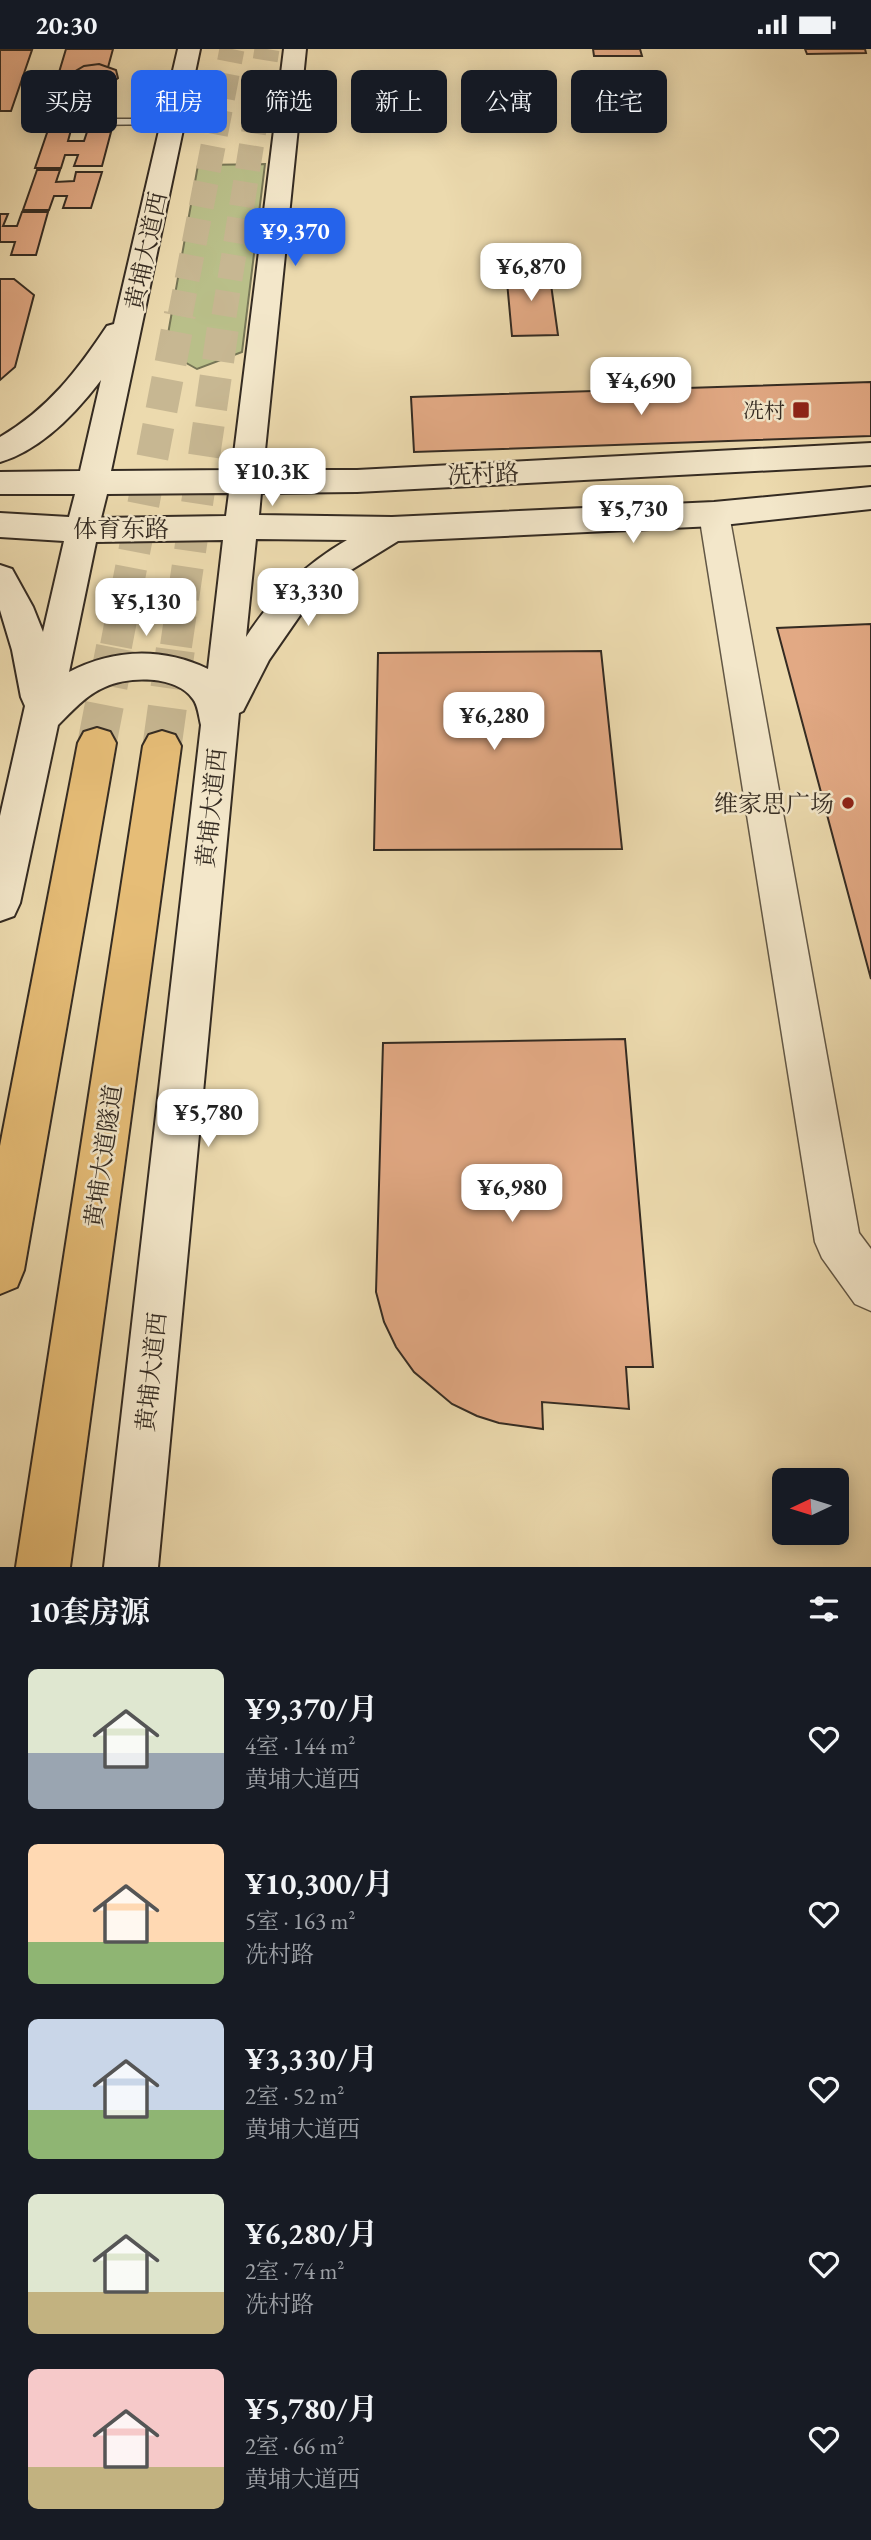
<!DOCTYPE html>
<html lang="zh">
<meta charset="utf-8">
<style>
body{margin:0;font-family:"EB Garamond","Noto Serif SC",serif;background:#20242c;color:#f1f3f6;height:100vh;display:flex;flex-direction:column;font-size:26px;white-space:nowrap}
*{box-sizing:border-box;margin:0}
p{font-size:23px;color:#9ea1a6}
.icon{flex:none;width:38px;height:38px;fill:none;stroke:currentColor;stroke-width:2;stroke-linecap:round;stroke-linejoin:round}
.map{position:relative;height:1518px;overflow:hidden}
.side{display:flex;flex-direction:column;background:#171b24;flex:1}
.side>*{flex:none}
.hud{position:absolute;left:21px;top:21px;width:830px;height:63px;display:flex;gap:14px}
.needle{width:46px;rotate:266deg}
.buttons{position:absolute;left:772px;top:1419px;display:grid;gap:14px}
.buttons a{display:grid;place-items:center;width:77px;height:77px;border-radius:10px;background:#171b24;box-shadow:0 4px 18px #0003;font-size:35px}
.price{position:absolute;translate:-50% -60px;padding:0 16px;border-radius:14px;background:#fff;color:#222;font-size:23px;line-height:46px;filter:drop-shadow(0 2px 4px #0008)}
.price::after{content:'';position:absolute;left:50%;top:42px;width:21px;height:16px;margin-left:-10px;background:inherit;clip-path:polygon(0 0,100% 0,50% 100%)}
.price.current{background:#2563eb;color:#fff}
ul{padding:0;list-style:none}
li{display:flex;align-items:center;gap:21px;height:175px;padding:0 28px}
li span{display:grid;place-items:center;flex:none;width:196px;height:140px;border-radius:10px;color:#555}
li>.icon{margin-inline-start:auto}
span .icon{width:84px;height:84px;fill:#fffc;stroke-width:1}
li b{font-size:30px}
h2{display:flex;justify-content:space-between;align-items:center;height:84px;padding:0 28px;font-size:30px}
.tag{padding:0 24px;border-radius:10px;background:#171b24;box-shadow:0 4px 18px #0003;font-size:24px;line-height:63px}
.tag.current{background:#2563eb;color:#fff}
.status{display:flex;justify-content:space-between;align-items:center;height:49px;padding:0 35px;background:#171b24;direction:ltr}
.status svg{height:19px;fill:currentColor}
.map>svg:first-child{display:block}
.green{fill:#b9bf89;stroke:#767556;stroke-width:2}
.building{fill:#e2a984;stroke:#342b22;stroke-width:2}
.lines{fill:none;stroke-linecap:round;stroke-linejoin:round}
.primary-tunnel-far2{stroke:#c7b792;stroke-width:25;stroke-dasharray:25 12;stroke-linecap:butt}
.primary-tunnel-far1{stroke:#c7b792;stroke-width:32;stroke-dasharray:32 16;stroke-linecap:butt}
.primary-tunnel{stroke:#c7b792;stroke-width:39;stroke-dasharray:39 19;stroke-linecap:butt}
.lane-casing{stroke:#625745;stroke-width:3}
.street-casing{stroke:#625745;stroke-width:3}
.secondary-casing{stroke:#342b22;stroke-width:4}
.primary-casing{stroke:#342b22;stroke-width:4}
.lane{fill:#f3e7ca;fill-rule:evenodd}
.street{fill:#f3e7ca;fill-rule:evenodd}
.secondary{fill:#f3e7ca;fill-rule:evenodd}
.primary{fill:#e6bd77;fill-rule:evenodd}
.poi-dot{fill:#8f2418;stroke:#f3e7ca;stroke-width:2.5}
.labels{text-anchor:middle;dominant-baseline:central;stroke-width:5;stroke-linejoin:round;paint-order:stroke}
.far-poi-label{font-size:21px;fill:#342b22;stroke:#f3e7ca;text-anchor:end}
.street-label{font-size:24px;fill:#342b22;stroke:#f3e7ca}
.poi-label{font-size:24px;fill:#342b22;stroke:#f3e7ca;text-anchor:end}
</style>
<div class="status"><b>20:30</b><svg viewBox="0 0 49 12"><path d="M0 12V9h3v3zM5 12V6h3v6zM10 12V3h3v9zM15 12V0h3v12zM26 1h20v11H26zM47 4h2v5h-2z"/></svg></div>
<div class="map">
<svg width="871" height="1518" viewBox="0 0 871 1518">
<rect width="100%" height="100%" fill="#ecdaae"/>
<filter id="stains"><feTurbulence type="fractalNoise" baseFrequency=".00286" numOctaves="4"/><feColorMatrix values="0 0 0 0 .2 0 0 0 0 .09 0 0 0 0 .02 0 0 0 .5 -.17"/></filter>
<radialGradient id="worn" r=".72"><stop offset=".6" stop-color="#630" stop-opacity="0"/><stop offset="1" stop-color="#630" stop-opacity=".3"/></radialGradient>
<path class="green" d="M265,115l-23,188 -45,17 -32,-18 33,-186z"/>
<g class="building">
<path d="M66,0h47l-15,55h-68l8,-25h19z"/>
<path d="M593,0h47l2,7h-48z"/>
<path d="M805,0h60l1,4 -59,1z"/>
<path d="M0,1h32l-21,61h-11z"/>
<path d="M99,15l17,6 2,8 -4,3 -21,7 -19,-5 -2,-3 2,-8 10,-6z"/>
<path d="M48,81h23l-3,11h16l3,-9h24l-9,34h-28l4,-11h-13l-4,13h-26z"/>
<path d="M37,121h23l-4,12 18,-1 2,-9h26l-11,36h-28l4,-12h-13l-5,14h-26z"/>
<path d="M22,163h26l-12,43h-25l4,-13h-15v-28h8l-5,12h14z"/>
<path d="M549,221l9,65 -46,1 -6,-65z"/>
<path d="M0,230h14l20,16 -19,72 -15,13z"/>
<path d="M871,333v54l-457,16 -3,-55z"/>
<path d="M871,575v355l-94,-351z"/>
<path d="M601,602l21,198 -248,1 4,-197z"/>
<path d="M625,990l28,328h-27l3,42 -87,-7 1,27 -44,-6 -22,-7 -25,-12 -38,-32 -18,-25 -12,-25 -8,-30 7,-249z"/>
</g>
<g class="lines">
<g class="primary-tunnel-far2">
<path d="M180,267l52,-267"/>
<path d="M224,267l43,-267"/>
</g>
<g class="primary-tunnel-far1">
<path d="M116,597l64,-332"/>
<path d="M176,597l49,-332"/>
</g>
<g class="primary-tunnel">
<path d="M97,694l19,-98"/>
<path d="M162,697l14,-101"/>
</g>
<g class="lane-casing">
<path id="lane" d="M173,70l6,3 -2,2 -98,1 -6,-3 6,-3z"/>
</g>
<g class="street-casing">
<path id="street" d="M714,454l11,3 4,8 130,719 12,16v62l-16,-7 -33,-46 -7,-16 -116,-728 4,-8z"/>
</g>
<g class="secondary-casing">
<path id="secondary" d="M178,0h22l-89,422 121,-1 52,-421h22l-43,421h94l514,-27v22l-514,27 -96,1 -2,22 133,2 322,-15 157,-15v22l-157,17 -316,15 -60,37 -35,33 -34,49 -26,51 -4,2 -81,854h-54l97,-842c-2,-8 -3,-20 -8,-26 -17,-24 -64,-23 -88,-12 -19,8 -33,24 -47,38l-38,178 -6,13 -14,5v-105l25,-110 -4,-9 -9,-47 -12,-40v-45l12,4 21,38 10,25 21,-91 -64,-4v-24l69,4 6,-23h-75v-22l80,-1 21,-91c-25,33 -60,70 -101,82v-25c48,-28 77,-66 107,-111l7,-2zM229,444l-3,23 -125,2 6,-24zM256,490l91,1c-43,25 -74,56 -101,97zM223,491l-15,129c-46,-22 -95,-20 -139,3l27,-130z"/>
</g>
<g class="primary-casing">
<g id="primary">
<path d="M97,679l13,4 6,11 -92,527 -7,17 -17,7v-148l78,-403 6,-11z"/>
<path d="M162,682l13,4 6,11 -111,821h-54l127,-821 6,-11z"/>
</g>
</g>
<use href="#lane" class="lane"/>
<use href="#street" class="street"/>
<use href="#secondary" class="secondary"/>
<use href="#primary" class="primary"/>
</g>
<g class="poi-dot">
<rect x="792" y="352" width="18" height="18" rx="3.5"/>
<circle cx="848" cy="754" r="7"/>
</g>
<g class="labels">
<g class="far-poi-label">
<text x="785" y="361">冼村</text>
</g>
<g class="street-label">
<text transform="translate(146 202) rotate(-78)">黄埔大道西</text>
<text transform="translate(483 425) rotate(-3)">冼村路</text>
<text x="121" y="479">体育东路</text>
<text transform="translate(211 759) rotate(-84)">黄埔大道西</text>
<text transform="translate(103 1107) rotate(-82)">黄埔大道隧道</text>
<text transform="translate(151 1323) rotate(-84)">黄埔大道西</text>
</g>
<g class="poi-label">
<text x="834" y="754">维家思广场</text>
</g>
</g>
<rect width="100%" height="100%" filter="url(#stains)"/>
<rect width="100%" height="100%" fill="url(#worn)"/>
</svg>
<div class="buttons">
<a><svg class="needle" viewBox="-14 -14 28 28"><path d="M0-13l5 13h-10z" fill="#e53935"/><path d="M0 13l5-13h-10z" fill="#9ea1a6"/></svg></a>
</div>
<b class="price current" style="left:295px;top:219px">¥9,370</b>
<b class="price" style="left:531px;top:254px">¥6,870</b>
<b class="price" style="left:641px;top:368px">¥4,690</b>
<b class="price" style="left:272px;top:459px">¥10.3K</b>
<b class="price" style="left:633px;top:496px">¥5,730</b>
<b class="price" style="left:308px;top:579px">¥3,330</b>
<b class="price" style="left:146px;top:589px">¥5,130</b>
<b class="price" style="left:494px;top:703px">¥6,280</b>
<b class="price" style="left:208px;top:1100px">¥5,780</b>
<b class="price" style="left:512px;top:1175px">¥6,980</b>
<div class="hud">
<a class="tag">买房</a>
<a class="tag current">租房</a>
<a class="tag">筛选</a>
<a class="tag">新上</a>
<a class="tag">公寓</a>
<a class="tag">住宅</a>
</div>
</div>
<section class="side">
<h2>10套房源<svg class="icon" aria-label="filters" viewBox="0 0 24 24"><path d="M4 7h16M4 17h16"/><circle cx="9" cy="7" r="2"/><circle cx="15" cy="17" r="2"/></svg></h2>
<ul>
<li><span style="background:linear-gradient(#dfe7d0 60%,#9aa5b1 0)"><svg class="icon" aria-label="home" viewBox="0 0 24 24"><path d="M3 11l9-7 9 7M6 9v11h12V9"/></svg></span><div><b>¥9,370/月</b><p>4室 · 144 m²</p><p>黄埔大道西</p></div><svg class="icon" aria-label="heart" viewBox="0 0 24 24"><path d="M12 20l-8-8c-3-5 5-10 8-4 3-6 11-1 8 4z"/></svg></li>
<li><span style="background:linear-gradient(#ffd9b3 70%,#8fb573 0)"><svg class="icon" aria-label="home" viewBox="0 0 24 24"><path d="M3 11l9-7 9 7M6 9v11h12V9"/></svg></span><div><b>¥10,300/月</b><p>5室 · 163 m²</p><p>冼村路</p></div><svg class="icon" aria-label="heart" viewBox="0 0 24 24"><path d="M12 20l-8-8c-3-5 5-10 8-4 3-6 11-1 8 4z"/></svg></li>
<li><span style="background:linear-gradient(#c9d6e8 65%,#8fb573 0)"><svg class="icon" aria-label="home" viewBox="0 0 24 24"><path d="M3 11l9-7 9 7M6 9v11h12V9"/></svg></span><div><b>¥3,330/月</b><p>2室 · 52 m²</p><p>黄埔大道西</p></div><svg class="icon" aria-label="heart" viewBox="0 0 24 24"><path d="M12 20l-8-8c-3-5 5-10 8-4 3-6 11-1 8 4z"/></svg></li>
<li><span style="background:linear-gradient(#dfe7d0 70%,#c2b280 0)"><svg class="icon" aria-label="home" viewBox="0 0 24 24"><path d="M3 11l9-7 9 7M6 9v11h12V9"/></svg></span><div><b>¥6,280/月</b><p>2室 · 74 m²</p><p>冼村路</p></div><svg class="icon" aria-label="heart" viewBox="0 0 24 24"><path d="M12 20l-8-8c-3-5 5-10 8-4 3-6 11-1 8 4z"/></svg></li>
<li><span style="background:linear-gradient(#f6c9c9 70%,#c2b280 0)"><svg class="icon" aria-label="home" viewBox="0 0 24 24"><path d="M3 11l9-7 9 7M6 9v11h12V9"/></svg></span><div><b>¥5,780/月</b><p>2室 · 66 m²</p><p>黄埔大道西</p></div><svg class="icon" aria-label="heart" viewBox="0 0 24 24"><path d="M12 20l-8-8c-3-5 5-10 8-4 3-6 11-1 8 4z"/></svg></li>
</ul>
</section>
